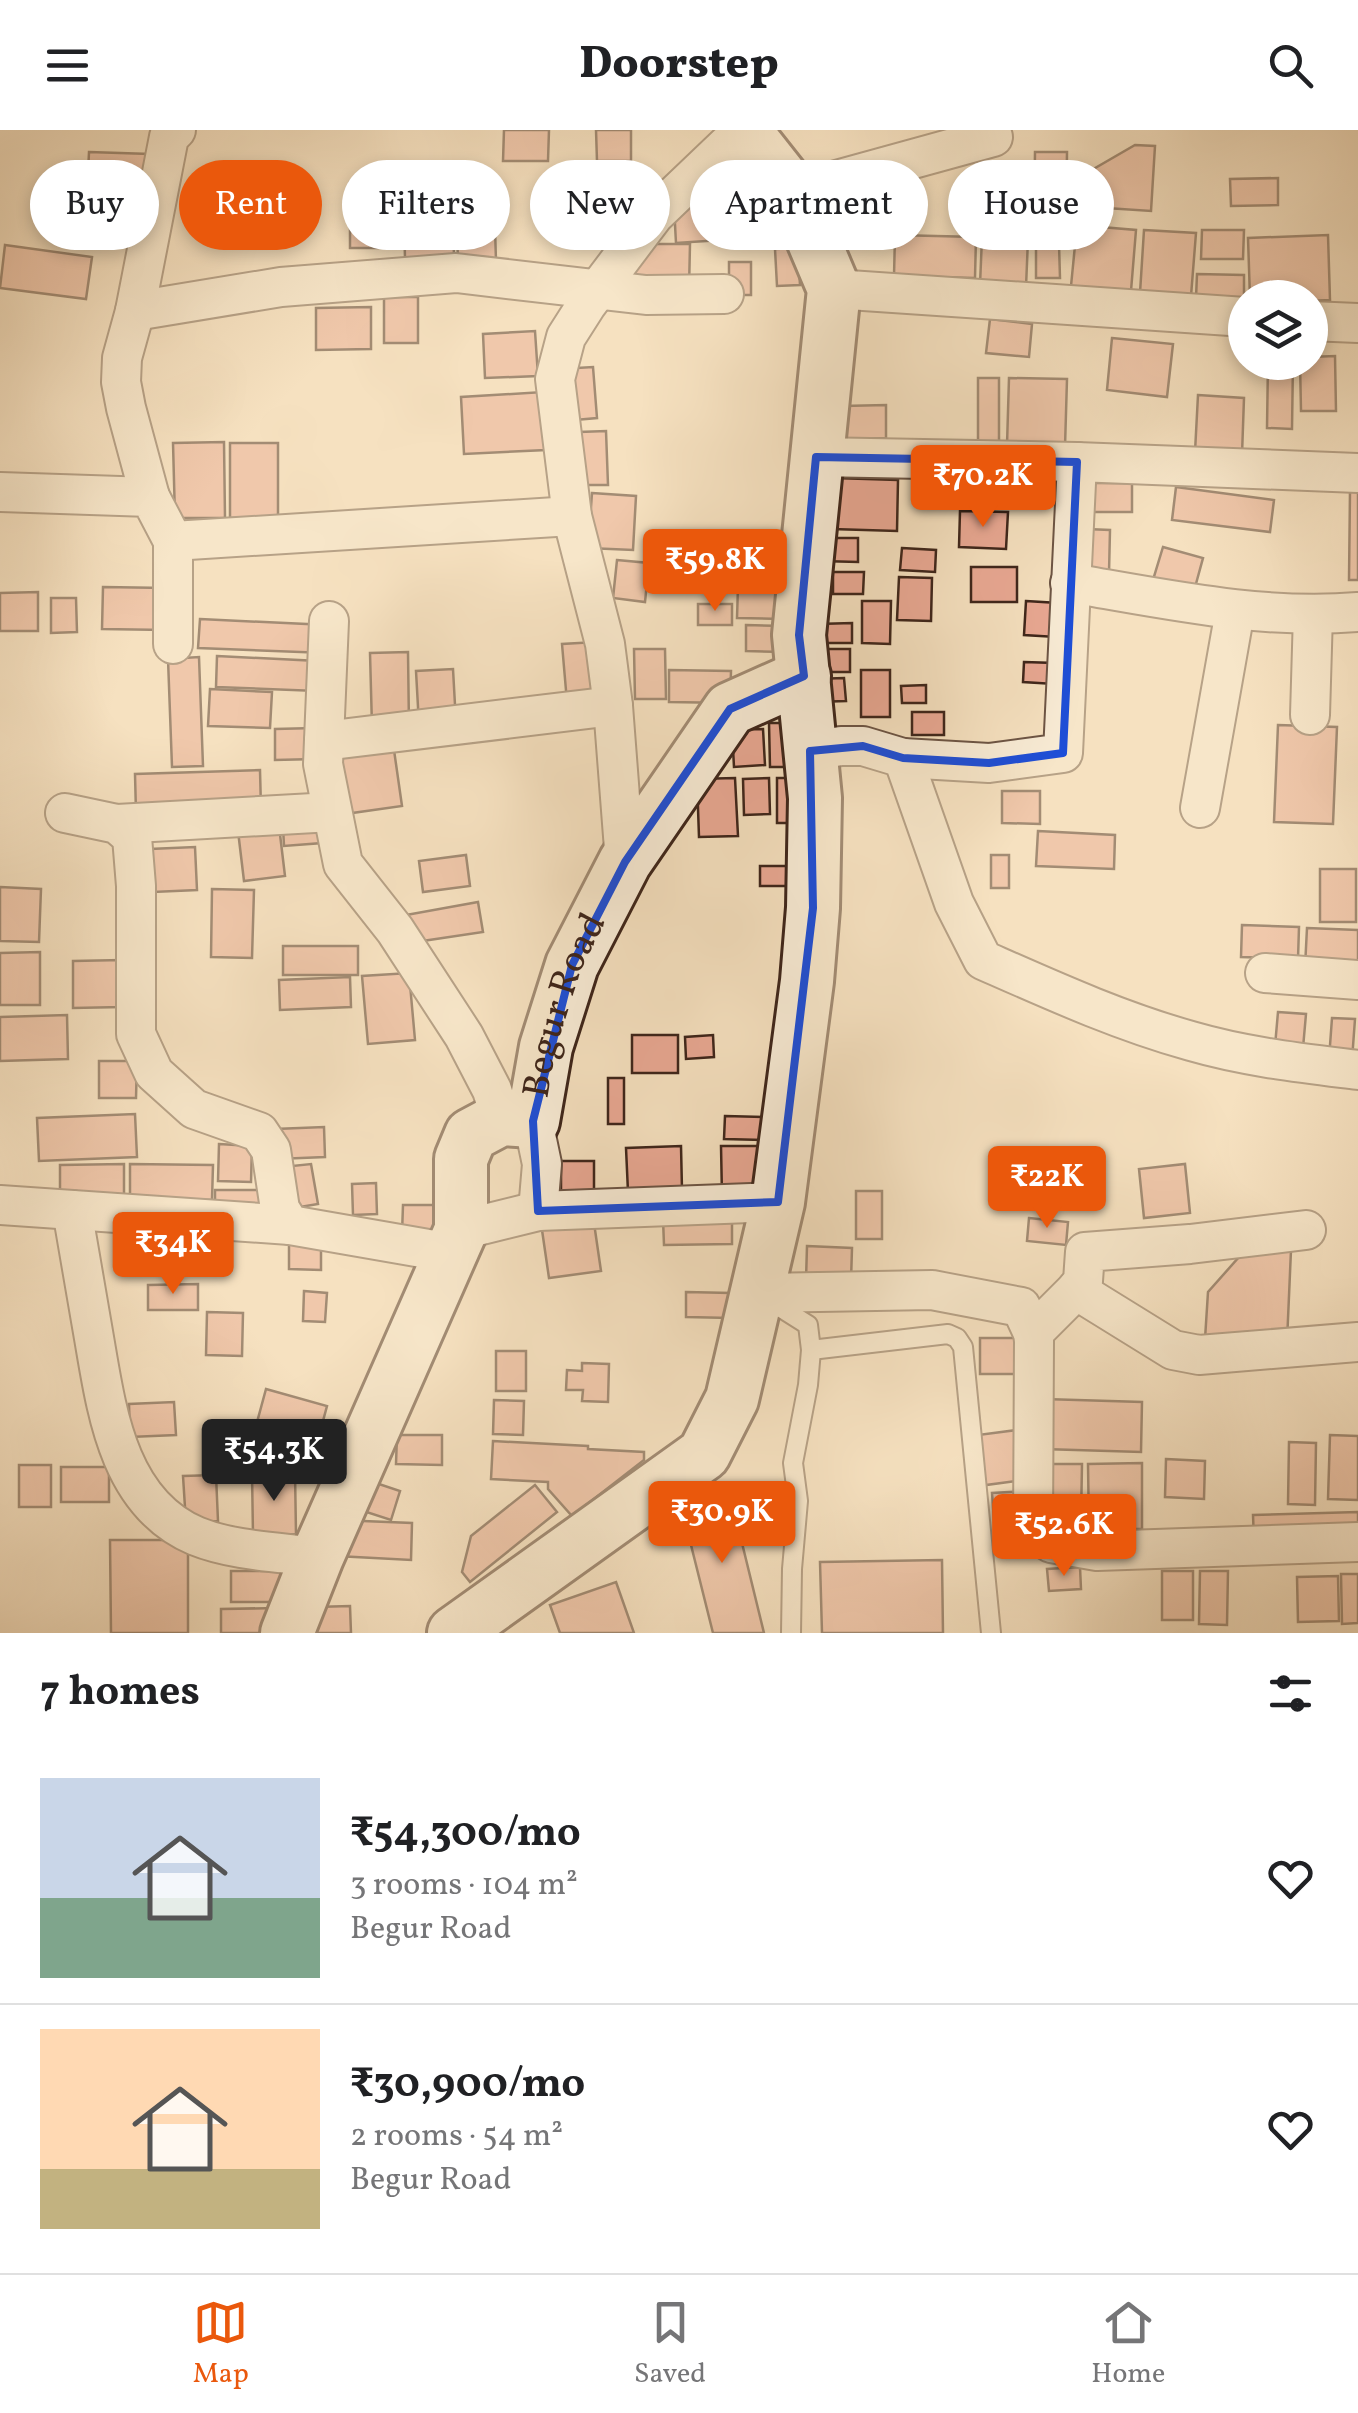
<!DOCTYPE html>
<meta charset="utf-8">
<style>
body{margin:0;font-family:Vollkorn,serif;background:#f6f6f6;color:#202124;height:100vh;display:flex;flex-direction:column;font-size:38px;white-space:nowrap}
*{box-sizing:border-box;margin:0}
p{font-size:32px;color:#757577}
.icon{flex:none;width:55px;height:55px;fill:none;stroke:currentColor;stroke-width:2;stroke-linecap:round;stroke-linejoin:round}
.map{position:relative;height:1503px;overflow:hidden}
.sheet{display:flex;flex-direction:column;background:#fff;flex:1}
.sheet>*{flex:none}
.guide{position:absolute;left:30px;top:30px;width:1300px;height:90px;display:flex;gap:20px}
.tools{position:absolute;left:1228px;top:150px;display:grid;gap:20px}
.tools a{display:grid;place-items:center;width:100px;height:100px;border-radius:50%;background:#fff;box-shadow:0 5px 15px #0003;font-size:50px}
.price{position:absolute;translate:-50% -85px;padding:0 22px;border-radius:10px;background:#ea580c;color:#fff;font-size:32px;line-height:65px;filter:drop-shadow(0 2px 5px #0008)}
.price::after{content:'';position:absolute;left:50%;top:60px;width:30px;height:22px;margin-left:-15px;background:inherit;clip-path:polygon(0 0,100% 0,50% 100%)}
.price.selected{background:#222;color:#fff}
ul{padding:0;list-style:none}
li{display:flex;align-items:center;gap:30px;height:250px;padding:0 40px}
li+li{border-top:2px solid #e0e0e0}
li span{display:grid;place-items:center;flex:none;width:280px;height:200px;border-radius:0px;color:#555}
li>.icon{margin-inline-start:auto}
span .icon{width:120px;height:120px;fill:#fffc;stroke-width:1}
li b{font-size:42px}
h2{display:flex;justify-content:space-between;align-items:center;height:120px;padding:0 40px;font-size:42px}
.pill{padding:0 35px;border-radius:45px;background:#fff;box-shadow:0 5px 15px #0003;font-size:35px;line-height:90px}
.pill.selected{background:#ea580c;color:#fff}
header{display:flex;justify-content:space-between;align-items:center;height:130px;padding:0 40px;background:#fff;font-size:45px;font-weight:800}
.menu{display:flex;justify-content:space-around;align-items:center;height:140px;border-top:2px solid #e0e0e0;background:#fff;font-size:28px;color:#757577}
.menu a{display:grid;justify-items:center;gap:5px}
.menu .selected{color:#ea580c}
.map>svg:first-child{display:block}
.building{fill:#e9a893;stroke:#3e251a;stroke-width:2.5}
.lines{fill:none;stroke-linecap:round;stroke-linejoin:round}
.service-casing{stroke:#6c5444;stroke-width:22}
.minor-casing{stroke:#6c5444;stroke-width:42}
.secondary-casing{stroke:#3e251a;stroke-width:58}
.service{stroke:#f9ecd6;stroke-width:18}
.minor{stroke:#f9ecd6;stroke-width:38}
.secondary{stroke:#f9ecd6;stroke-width:52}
.marked{fill:none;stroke:#1d4ed8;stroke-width:8;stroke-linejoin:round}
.labels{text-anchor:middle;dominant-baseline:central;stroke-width:10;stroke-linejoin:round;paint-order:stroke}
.street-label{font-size:38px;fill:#3e251a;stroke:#f9ecd6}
</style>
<header><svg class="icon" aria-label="menu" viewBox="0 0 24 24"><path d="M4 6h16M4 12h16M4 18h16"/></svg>Doorstep<svg class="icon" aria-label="search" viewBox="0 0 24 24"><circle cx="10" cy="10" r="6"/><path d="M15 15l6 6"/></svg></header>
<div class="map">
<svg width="1358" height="1503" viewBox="0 0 1358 1503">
<rect width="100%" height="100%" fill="#f6e1c0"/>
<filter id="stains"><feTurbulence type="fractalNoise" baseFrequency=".002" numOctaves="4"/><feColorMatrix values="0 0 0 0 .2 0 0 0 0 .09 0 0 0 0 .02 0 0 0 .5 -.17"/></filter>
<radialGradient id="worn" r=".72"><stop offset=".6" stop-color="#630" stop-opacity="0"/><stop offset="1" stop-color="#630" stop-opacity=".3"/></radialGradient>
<g class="building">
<path d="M504,0h45l-1,31h-45z"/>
<path d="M596,0h35v31h-34z"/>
<path d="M1135,15l20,1 -4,65 -75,-5 2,-28z"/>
<path d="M89,22l61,2 -1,44 -62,-3z"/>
<path d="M1035,22h32l-1,79h-32z"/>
<path d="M258,43l2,44 -32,1 -1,-44z"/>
<path d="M1278,48v27l-47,1 -1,-27z"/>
<path d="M732,50l5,59 -61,4 -2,-37 26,-2 -2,-22z"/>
<path d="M350,52h29l-1,66h-28z"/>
<path d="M959,53l65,1 -1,36 -65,-1z"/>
<path d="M494,64l2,67 -38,1 -2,-67z"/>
<path d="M453,88l1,39 -49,1 -1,-39z"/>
<path d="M1077,95l59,5 -5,61 -60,-5z"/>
<path d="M1144,100l52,3 -5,63 -51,-3z"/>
<path d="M1202,100h42l-1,29h-42z"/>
<path d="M895,105l81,2 -1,41 -81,-2z"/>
<path d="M1328,105l2,65 -20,1v-3h-60l-2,-60z"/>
<path d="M982,107l46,2 -2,48 -46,-2z"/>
<path d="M641,114h49l-1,45 -63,-1z"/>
<path d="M1059,114l1,34h-24v-33z"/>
<path d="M5,115l87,12 -6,42 -86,-11z"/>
<path d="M798,118l2,37 -23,1 -2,-37z"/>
<rect x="729" y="132" width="22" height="33"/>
<path d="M1197,144l47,1v24l-48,-1z"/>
<rect x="384" y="167" width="34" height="46"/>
<path d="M371,177v42l-55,1v-42z"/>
<path d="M990,189l42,5 -3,33 -43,-4z"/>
<path d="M535,201l3,45 -53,2 -2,-44z"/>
<path d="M1112,208l61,6 -6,53 -60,-7z"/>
<path d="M1335,226l1,55h-35l-1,-49h10v-5z"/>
<path d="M1268,232h25l-1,67 -25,-1z"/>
<path d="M593,237l4,51 -33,3 -4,-52z"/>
<path d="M978,248h21v72l-21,1z"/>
<path d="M1009,248l58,1 -2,68 -58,-2z"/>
<path d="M543,262l3,58 -82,4 -3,-57z"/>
<path d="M1198,265l46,3 -2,57 -47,-3z"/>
<path d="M886,275v33l-42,1 -1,-33z"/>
<path d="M606,301l2,54h-27l-2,-53z"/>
<path d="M224,312l1,76h-50l-2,-75z"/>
<rect x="230" y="313" width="48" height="75"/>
<path d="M834,348l64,2 -1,51 -65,-2z"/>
<rect x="1090" y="353" width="42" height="29"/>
<path d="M1176,357l98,13 -4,32 -98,-12z"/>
<path d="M1350,361h8v89h-9z"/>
<path d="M592,363l44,3 -3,54 -45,-2z"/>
<path d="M960,381l48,1 -2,37 -47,-2z"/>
<path d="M1086,399l24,1 -1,43h-24z"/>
<path d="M822,408h36v24l-37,-1z"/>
<path d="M1163,417l40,11 -9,33 -41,-11z"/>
<path d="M902,418l34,2 -1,22 -35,-2z"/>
<rect x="739" y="424" width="52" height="27"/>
<path d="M617,430l32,3 -4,39 -32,-4z"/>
<rect x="971" y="437" width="46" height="35"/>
<path d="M833,442h31l-1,22h-30z"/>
<path d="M899,447l33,1 -1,43 -34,-1z"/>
<path d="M738,456l44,2 -1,31 -44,-1z"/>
<path d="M103,457l64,1 -1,42 -64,-1z"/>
<path d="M38,462v39h-38v-38z"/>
<path d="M51,468h25l1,34 -26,1z"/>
<path d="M862,471h29l-1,43 -28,-1z"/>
<path d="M1026,471l32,2 -2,34 -32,-2z"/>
<rect x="698" y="474" width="34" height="21"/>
<path d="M200,489l127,6 -1,28 -128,-5z"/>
<path d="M852,493v20h-34v-19z"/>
<path d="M746,495l38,1 -1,26 -37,-1z"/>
<path d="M596,512l4,57 -33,3 -5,-58z"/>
<path d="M634,519h31l1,50h-31z"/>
<rect x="817" y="519" width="33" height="23"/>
<path d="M408,522l1,75h-37l-2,-74z"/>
<path d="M217,526l101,5 -1,30 -101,-4z"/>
<path d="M199,527l4,109 -31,1 -4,-108z"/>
<path d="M1024,532l31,1 -1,21 -31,-2z"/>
<path d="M453,539l3,54 -37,2 -3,-54z"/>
<path d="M669,540l62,1 -1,32 -61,-1z"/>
<rect x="861" y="540" width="29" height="47"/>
<path d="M844,548l2,23 -31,1 -1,-23z"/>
<path d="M926,555v18h-24l-1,-17z"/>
<path d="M210,559l62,3 -2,36 -62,-2z"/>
<rect x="912" y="582" width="32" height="23"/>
<path d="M769,593h28l1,44h-28z"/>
<path d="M1278,595l59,2 -4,97 -59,-2z"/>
<path d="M315,598l1,31 -41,1v-31z"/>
<path d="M763,599l2,36 -31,2 -2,-37z"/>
<path d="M394,620l8,56 -57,8 -8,-57z"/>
<path d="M260,640l1,39 -125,4 -1,-39z"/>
<path d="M735,648l3,58 -39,1 -2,-58z"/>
<path d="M769,648l1,36 -26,1 -1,-36z"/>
<path d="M777,648h22l1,45h-23z"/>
<path d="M1002,661h38v33l-38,-1z"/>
<path d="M320,694l2,19 -38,3 -1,-19z"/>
<path d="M279,696l6,50 -41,5 -6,-50z"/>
<path d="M1038,701l77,4 -1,34 -78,-3z"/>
<path d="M195,717l2,43 -44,2 -3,-43z"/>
<path d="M466,725l4,31 -47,6 -4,-31z"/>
<rect x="991" y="725" width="18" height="33"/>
<rect x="760" y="736" width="39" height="20"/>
<rect x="1320" y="739" width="36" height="53"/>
<path d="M0,757l41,2 -2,53 -39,-1z"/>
<path d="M212,759l42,1 -2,68 -41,-1z"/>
<path d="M478,772l5,30 -74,11 -3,-28z"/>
<path d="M1242,795l57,2 -1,32 -57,-2z"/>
<path d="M1307,798l51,2v40l-53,-3z"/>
<rect x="283" y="816" width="75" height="29"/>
<path d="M40,822v53h-40v-52z"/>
<path d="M122,830v47l-49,1v-47z"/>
<path d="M409,843l6,67 -47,4 -6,-68z"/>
<path d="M350,847l1,30 -71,3 -1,-30z"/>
<path d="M1278,882l28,2 -3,34 -28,-2z"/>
<path d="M67,885l1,44 -68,2v-44z"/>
<path d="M1332,888l23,1 -3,41 -23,-1z"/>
<rect x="632" y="905" width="46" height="38"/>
<path d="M713,905l1,22 -28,2 -1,-22z"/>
<path d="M99,931h38l-1,37h-37z"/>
<rect x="608" y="948" width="16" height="46"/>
<path d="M135,984l2,43 -98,4 -2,-43z"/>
<path d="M725,986l43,1v23l-44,-1z"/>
<path d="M324,997l1,30 -48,2 -2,-30z"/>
<path d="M219,1014l33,2 -1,36 -33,-1z"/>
<path d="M681,1016l1,44 -54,2 -2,-44z"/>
<path d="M721,1016h40l1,49 -40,1z"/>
<path d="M1059,1026l1,23 -46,2 -1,-22z"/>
<rect x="561" y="1031" width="33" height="37"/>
<path d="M124,1034v36l-64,1v-36z"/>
<path d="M130,1034l83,1 -1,35 -82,-1z"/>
<path d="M311,1034l7,40 -30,5 -6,-42z"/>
<path d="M1185,1034l5,49 -46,5 -5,-49z"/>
<path d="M376,1053l1,31 -24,1 -1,-31z"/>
<rect x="215" y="1060" width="45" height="29"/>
<rect x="856" y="1061" width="26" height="48"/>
<path d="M403,1075h41v29h-42z"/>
<path d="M1029,1088l39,4 -2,23 -39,-4z"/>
<path d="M663,1089h69v25l-68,1z"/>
<path d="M594,1093l7,48 -52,7 -7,-48z"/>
<path d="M289,1106h32v34l-32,-1z"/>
<path d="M807,1116l45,2 -1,33 -45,-1z"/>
<path d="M1247,1118l44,2 -4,92 -82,-3 3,-47z"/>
<path d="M198,1154v26h-50v-25z"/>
<path d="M304,1161l23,2 -2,29 -22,-1z"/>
<path d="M686,1162l45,1v25l-45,-1z"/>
<path d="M207,1182l36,1 -1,43 -36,-1z"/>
<rect x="980" y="1208" width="37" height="36"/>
<rect x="496" y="1221" width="30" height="40"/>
<path d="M582,1233l27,1 -1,38 -26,-1 1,-11h-17l1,-20 15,1z"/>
<path d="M266,1259l61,17 -10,37 -61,-17z"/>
<path d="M1044,1269l98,3 -1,50 -98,-3z"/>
<path d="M494,1270l30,1 -1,34 -30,-1z"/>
<path d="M174,1272l2,33 -46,2 -1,-33z"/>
<path d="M1017,1300l6,50 -37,5 -8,-50z"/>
<path d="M397,1305h45v30l-46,-1z"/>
<path d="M1330,1305l28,1v64l-30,-1z"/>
<path d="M493,1311l95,5v3l56,3v8l-72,56 -24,-27v-7l-57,-3z"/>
<path d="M1289,1312l27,1 -1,62 -27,-1z"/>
<path d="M1166,1329l39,2 -1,38 -39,-2z"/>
<path d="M1142,1333v66h-53l-1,-65z"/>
<path d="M1043,1334h39l-1,56 -39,-1z"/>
<rect x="19" y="1335" width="32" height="42"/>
<rect x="61" y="1337" width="48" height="35"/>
<path d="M295,1342l1,62 -43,1 -1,-62z"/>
<path d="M216,1345l2,46 -32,2 -3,-47z"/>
<path d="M364,1349l36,12 -9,29 -37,-12z"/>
<path d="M535,1355l22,27 -87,70 -8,-10 9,-36z"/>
<path d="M1025,1361l3,42 -33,2 -3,-42z"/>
<path d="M730,1364l34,139h-51l-32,-128z"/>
<path d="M1358,1382v26l-104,3 -1,-26z"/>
<path d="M338,1390l74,3 -1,37 -74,-4z"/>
<path d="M110,1410h78v93h-77z"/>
<path d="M942,1430l1,73h-121l-2,-71z"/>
<path d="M1080,1437l1,22 -32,2 -2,-22z"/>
<path d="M231,1441h50l1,31h-51z"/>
<rect x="1162" y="1441" width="31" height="49"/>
<path d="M1200,1441h28l-1,54 -28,-1z"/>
<path d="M1341,1444h17v49l-16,1z"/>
<path d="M1338,1446l1,45 -41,1 -1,-45z"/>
<path d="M616,1452l18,51h-74l-10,-28z"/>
<path d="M350,1476l1,27h-36v-26z"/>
<path d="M277,1478v25h-56v-24z"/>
</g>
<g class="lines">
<g class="service-casing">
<g id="service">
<path d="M770,1171l38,24 3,25 -3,35 -15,78 5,38 -6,68 -1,64"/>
<path d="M811,1220l137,-16 9,4 6,9 28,286"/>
</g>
</g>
<g class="minor-casing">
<g id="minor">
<path d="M793,62l200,-55"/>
<path d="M834,159l411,28"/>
<path d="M135,181l146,-24 175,-14 190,22 78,-1"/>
<path d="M1310,191l48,2"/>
<path d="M816,327l261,5 281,11"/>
<path d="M0,362l150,5 23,44 399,-25"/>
<path d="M150,367l-24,-89 -5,-26 1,-24 13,-47 34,-174 7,-7"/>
<path d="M173,411v103"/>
<path d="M1070,453c96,16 190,37 288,29"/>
<path d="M329,491l-6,143 20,100 52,66 69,106 28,54 9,29"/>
<path d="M1310,585l3,-101"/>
<path d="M324,611l289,-35"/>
<path d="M810,621l31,-5h22l40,12 51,145 29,57c68,30 136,61 208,81 55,16 111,22 167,29"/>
<path d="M903,628l86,5 74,-10 14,-291"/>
<path d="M1200,678l35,-197"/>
<path d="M65,683l52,11 15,13 4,49v148l18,39 40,36 65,23 12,18 9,59 10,16 161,28"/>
<path d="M117,694l215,-12"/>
<path d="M625,732l-12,-156 -8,-62 -33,-128 -17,-137 11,-42 21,-33 67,-89 89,-85"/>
<path d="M1265,843l93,7"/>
<path d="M533,991l9,43 -4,47"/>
<path d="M0,1075l290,20"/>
<path d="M72,1080c7,41 14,81 21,122 13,74 23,170 103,204 37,15 82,16 121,21"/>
<path d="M461,1100l77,-19 240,-9"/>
<path d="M1076,1160l97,60 26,5 159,-13"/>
<path d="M756,1163l176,-3 89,17 12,26 1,8 -1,188 18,14 46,8 261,-9"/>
<path d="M1033,1203l43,-43 7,-9 2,-29 105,-8 116,-14"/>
</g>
</g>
<g class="secondary-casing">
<g id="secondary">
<path id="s1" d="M287,1503l30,-76 144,-327v-71l10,-24 30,-16 32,2 13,-74 26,-82 53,-103 105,-153 74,-33"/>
<path d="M454,1503l250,-179 28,-55 46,-197 29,-221 6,-73 2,-110 -16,-163 35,-346 -41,-97 -49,-62"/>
</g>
</g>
<use href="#service" class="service"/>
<use href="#minor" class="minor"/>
<use href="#secondary" class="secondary"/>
</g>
<path d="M0 0H1358V1503H0ZM816,327l261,5 -14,291 -74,10 -86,-5 -40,-12 -53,5 3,157 -35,294 -240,9 -5,-90 39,-156 53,-103 105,-153 74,-33 -5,-41z" fill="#f6e1c0" fill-opacity=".55" fill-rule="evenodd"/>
<path class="marked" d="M816,327l261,5 -14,291 -74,10 -86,-5 -40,-12 -53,5 3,157 -35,294 -240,9 -5,-90 39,-156 53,-103 105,-153 74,-33 -5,-41z"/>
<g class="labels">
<g class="street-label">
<text stroke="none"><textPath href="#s1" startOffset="722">Begur Road</textPath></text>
</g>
</g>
<rect width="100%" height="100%" filter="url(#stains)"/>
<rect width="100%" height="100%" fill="url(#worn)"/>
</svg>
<div class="tools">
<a><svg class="icon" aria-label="layers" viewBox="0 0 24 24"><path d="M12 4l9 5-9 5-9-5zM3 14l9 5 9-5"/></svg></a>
</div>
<b class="price" style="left:983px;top:400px">₹70.2K</b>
<b class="price" style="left:715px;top:484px">₹59.8K</b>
<b class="price" style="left:1047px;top:1101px">₹22K</b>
<b class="price" style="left:173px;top:1167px">₹34K</b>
<b class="price selected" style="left:274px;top:1374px">₹54.3K</b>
<b class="price" style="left:722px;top:1436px">₹30.9K</b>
<b class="price" style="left:1064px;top:1449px">₹52.6K</b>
<div class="guide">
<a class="pill">Buy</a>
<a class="pill selected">Rent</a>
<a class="pill">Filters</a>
<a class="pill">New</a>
<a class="pill">Apartment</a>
<a class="pill">House</a>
</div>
</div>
<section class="sheet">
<h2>7 homes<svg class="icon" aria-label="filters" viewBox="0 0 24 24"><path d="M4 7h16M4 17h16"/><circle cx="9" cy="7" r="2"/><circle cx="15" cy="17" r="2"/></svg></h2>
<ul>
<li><span style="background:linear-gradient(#c9d6e8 60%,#7fa58c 0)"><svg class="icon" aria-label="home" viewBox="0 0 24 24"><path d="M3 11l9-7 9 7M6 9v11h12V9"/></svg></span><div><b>₹54,300/mo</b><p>3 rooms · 104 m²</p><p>Begur Road</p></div><svg class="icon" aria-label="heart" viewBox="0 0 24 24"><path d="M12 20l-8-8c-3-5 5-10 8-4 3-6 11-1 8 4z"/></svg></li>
<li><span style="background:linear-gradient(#ffd9b3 70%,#c2b280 0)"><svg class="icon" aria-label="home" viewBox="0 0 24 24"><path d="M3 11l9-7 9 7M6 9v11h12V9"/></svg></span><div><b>₹30,900/mo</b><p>2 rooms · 54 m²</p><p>Begur Road</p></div><svg class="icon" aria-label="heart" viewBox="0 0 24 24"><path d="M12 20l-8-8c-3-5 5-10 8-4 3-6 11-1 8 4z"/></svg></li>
</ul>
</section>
<nav class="menu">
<a class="selected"><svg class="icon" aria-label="map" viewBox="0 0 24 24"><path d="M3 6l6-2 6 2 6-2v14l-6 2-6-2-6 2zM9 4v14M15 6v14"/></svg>Map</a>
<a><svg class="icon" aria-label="saved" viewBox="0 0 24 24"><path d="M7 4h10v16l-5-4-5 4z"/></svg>Saved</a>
<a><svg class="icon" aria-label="home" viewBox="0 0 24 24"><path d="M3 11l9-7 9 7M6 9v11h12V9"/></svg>Home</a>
</nav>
